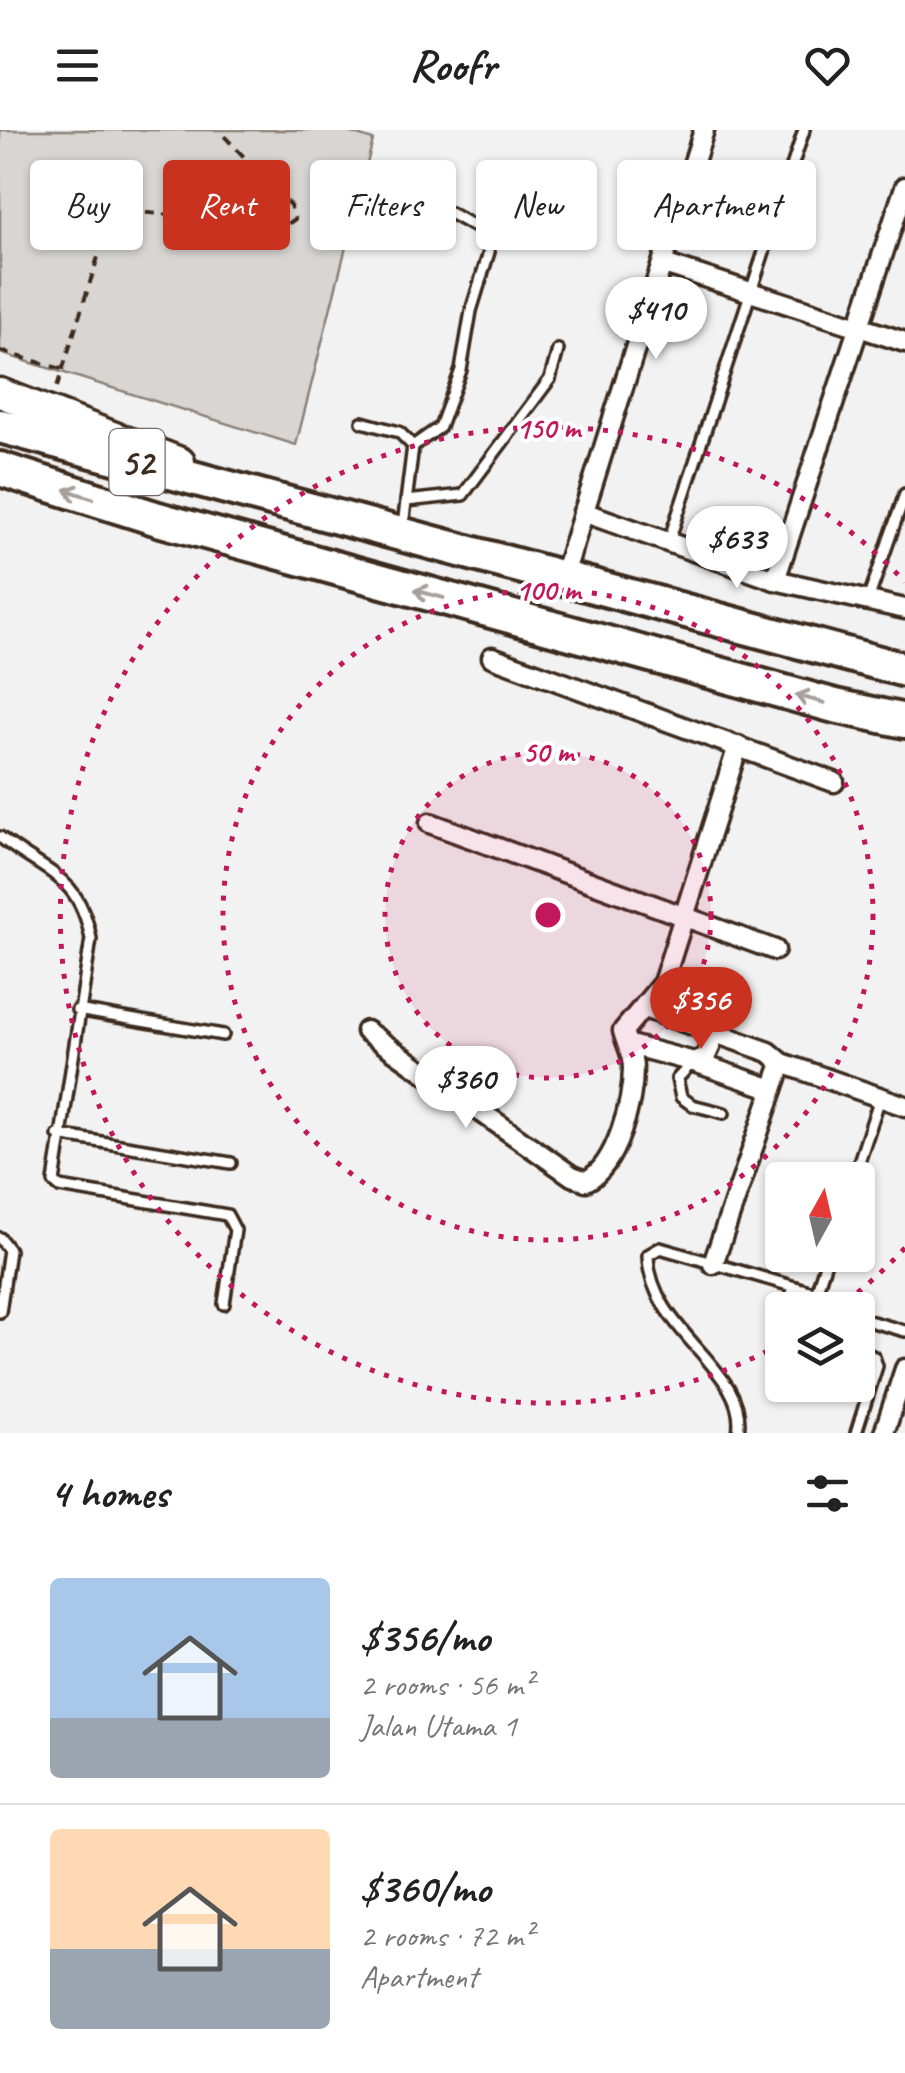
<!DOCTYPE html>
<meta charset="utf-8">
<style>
body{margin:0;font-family:Caveat,sans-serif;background:#f6f6f6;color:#222;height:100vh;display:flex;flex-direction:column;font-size:38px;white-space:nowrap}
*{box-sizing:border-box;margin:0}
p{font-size:32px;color:#767676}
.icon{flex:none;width:55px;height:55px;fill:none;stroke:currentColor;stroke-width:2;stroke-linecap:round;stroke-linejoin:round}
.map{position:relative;height:1303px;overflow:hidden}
.details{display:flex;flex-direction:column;background:#fff;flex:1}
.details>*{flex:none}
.banner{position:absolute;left:30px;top:30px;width:845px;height:90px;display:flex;gap:20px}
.needle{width:65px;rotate:8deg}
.fabs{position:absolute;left:765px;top:1032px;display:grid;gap:20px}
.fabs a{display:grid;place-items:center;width:110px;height:110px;border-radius:10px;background:#fff;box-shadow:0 2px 8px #0004;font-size:50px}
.price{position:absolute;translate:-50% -85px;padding:0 22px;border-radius:35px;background:#fff;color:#222;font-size:32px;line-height:65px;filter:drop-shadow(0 2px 5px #0008)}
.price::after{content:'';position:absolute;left:50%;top:60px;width:30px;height:22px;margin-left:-15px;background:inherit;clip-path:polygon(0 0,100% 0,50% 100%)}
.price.on{background:#c8321e;color:#fff}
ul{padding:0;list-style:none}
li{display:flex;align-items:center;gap:30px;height:250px;padding:0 50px}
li+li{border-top:2px solid #e0e0e0}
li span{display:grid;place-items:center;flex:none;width:280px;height:200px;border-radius:10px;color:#555}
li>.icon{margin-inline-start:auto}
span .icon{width:120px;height:120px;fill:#fffc;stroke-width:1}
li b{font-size:42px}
h2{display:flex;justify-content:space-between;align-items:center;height:120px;padding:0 50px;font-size:42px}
.tag{padding:0 35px;border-radius:10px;background:#fff;box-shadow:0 2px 8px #0004;font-size:35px;line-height:90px}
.tag.on{background:#c8321e;color:#fff}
header{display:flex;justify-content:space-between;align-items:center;height:130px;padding:0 50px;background:#fff;font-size:45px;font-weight:800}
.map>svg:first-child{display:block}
.green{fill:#d8d5d2;stroke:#8a8078;stroke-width:2.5}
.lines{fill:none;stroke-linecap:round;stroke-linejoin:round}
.lane-casing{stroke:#3b2a1e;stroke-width:16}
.street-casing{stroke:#3b2a1e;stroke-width:25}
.primary-casing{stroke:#3b2a1e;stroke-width:35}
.highway-casing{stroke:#3b2a1e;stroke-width:40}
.path{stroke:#3b2a1e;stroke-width:4;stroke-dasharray:10 8;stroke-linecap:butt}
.lane{stroke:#fff;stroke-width:9}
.street{stroke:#fff;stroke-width:18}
.primary{stroke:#fff;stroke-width:28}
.highway{stroke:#fff;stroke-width:32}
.oneway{stroke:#a79f9a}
.ring{fill:none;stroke:#c2185b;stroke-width:5;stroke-dasharray:5 10}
.labels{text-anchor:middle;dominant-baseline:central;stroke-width:8;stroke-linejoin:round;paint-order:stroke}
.shield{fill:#fff;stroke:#766a62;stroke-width:2.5}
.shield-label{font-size:38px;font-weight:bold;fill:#3b2a1e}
.centre{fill:#c2185b;stroke:#fff;stroke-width:5}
.ring-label{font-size:30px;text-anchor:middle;font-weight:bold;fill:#c2185b;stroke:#fff;stroke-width:8;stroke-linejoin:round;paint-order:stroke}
</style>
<header><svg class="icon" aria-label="menu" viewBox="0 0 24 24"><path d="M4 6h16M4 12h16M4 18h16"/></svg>Roofr<svg class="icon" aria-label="heart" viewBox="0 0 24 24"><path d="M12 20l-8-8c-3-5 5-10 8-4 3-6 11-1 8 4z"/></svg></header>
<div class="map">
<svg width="905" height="1303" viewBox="0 0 905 1303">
<rect width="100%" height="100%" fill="#f3f2f2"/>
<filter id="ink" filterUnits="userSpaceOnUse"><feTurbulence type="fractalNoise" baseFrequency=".01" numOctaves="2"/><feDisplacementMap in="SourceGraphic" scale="20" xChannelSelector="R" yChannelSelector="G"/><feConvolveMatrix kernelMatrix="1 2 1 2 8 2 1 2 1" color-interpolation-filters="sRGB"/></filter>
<g filter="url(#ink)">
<path class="green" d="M0,0h342l31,10 -77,305 -296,-92z"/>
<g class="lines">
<g class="lane-casing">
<g id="lane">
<path d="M362,292l37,10 14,14 -10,80"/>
<path d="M413,316l27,-19 21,-57 10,-59 18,-59 -5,-20 -34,-19"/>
<path d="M406,371l57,-6 87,-116 8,-29"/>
<path d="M669,411l135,-411"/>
<path d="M868,470l37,-106"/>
<path d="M0,707c46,37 79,37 91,102l-37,243 6,5 167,28 8,15 -11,74"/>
<path d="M77,880l146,25"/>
<path d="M692,933l-15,16 4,18 11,8 32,8"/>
<path d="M58,1005l173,28"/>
<path d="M853,1050l27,-82"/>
<path d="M0,1108l9,12 -9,62"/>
<path d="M828,1125l-12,38 15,17"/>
<path d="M789,1180l4,-22"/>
<path d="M858,1188l47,13"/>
<path d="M738,1303c12,-64 -89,-101 -90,-178l12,-7 156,45"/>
<path d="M856,1303l21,-67 -3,-9 -16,-8"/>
</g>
</g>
<g class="street-casing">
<g id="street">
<path d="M664,134l241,78"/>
<path d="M583,382l192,68 130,29"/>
<path d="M775,450l130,-393"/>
<path d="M562,451l142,-451"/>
<path d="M492,527l342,125"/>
<path d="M430,693l345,127"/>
<path d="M644,878l125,44 13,11 123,43"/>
<path d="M366,901l206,145 14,5c31,-15 47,-80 47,-113 0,-14 -7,-24 -10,-37l40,-48 75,-237"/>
<path d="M630,915l64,17 11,-4 6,-13 -2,-15"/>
<path d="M694,932l79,27"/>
<path d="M713,1134l69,-201"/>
<path d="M884,1303l21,-64"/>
</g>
</g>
<g class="primary-casing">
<path id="primary" d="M0,263l180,69"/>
</g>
<g class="highway-casing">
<g id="highway">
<path d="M0,296l905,244"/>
<path d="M0,339l158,50 677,187 70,15"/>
</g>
</g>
<g class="path">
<path d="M0,221l62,18"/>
<path d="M57,257l52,-165 9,-12 167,16 10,-7 -5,-14 -66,-69"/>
</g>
<use href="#lane" class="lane"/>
<use href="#street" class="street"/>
<use href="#primary" class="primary"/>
<use href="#highway" class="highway"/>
</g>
<defs><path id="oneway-shaft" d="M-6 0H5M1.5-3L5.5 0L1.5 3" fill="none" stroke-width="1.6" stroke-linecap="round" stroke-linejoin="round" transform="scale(2.5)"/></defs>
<g class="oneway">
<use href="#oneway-shaft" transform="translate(79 364) rotate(-162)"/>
<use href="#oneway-shaft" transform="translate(429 464) rotate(-165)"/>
<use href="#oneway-shaft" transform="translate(810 569) rotate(-165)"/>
</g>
</g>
<circle cx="548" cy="785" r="163" fill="#c2185b" fill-opacity=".12"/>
<g class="ring">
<circle cx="548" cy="785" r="163"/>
<circle cx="548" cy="785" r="325"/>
<path d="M905 1118A488 488 0 0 1 835 1180M781 1214A488 488 0 1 1 905 452"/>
</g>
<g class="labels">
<rect class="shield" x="109.5" y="299" width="55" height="66" rx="8"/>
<g class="shield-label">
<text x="137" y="332">52</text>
</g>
</g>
<circle cx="548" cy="785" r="15" class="centre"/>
<g class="ring-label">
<text x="548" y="308">150 m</text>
<text x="548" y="470">100 m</text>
<text x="548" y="632">50 m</text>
</g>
</svg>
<div class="fabs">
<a><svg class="needle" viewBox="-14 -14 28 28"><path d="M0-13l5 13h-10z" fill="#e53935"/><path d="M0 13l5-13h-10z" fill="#767676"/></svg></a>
<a><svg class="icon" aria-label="layers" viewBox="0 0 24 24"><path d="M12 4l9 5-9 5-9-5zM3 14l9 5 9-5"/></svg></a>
</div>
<b class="price" style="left:656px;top:232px">$410</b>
<b class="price" style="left:737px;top:461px">$633</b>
<b class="price on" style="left:701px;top:922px">$356</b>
<b class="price" style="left:466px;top:1001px">$360</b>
<div class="banner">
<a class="tag">Buy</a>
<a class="tag on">Rent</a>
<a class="tag">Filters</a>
<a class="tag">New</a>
<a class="tag">Apartment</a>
</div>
</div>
<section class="details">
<h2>4 homes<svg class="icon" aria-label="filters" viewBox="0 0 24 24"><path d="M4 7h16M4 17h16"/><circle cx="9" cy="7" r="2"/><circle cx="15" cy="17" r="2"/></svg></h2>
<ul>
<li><span style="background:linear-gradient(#a9c7e8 70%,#9aa5b1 0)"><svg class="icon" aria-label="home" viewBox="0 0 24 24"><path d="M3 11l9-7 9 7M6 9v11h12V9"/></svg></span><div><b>$356/mo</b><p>2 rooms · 56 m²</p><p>Jalan Utama 1</p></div></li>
<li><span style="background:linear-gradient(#ffd9b3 60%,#9aa5b1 0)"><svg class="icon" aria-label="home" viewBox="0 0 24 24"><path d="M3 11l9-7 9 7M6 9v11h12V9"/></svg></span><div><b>$360/mo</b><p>2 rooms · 72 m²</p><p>Apartment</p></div></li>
</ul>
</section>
